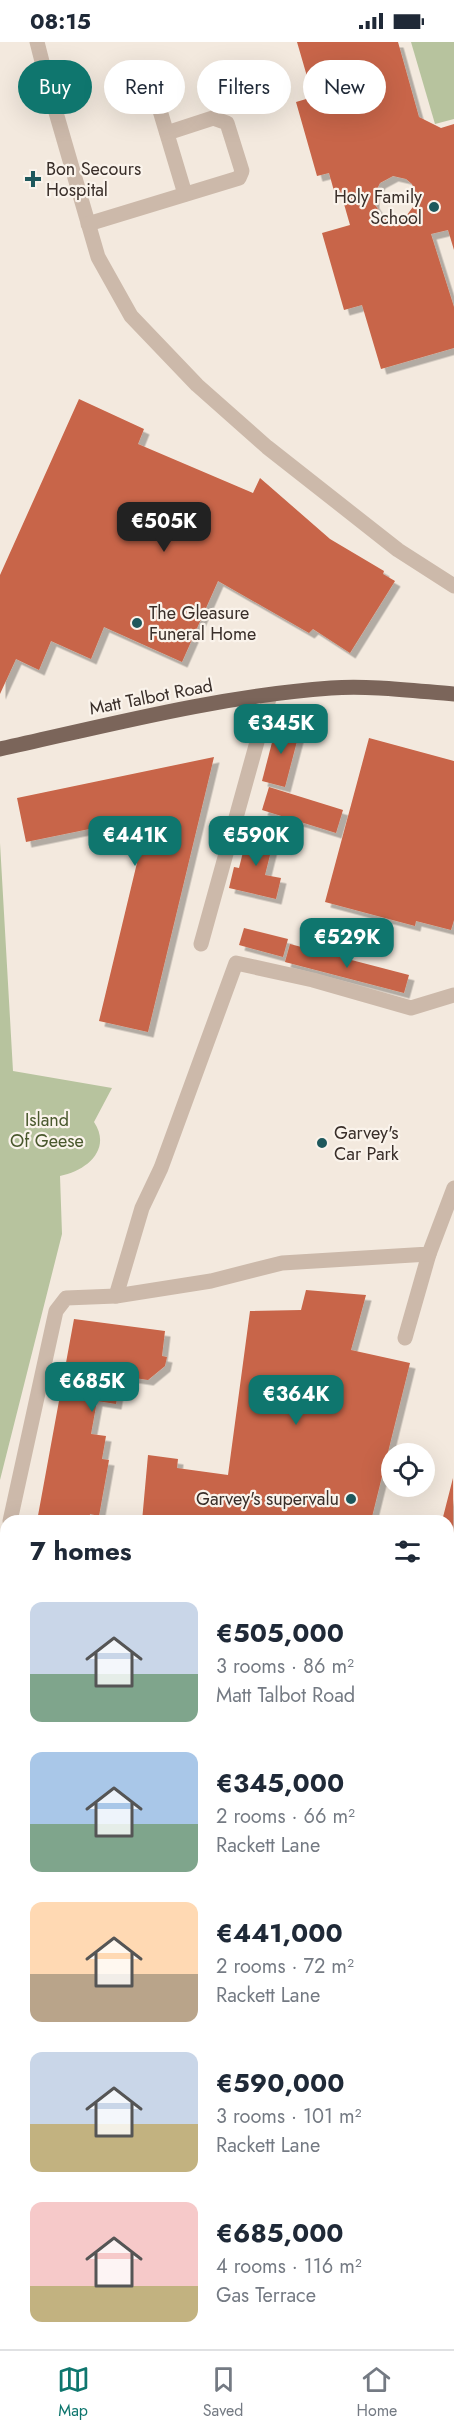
<!DOCTYPE html>
<meta charset="utf-8">
<style>
body{margin:0;font-family:Jost,sans-serif;background:#f6f6f7;color:#1f2937;height:100vh;display:flex;flex-direction:column;font-size:22px;white-space:nowrap}
*{box-sizing:border-box;margin:0}
p{font-size:20px;color:#747a83}
.icon{flex:none;width:33px;height:33px;fill:none;stroke:currentColor;stroke-width:2;stroke-linecap:round;stroke-linejoin:round}
.map{position:relative;flex:1;overflow:hidden}
.panel{position:absolute;left:0px;top:1473px;width:454px;height:834px;display:flex;flex-direction:column;background:#fff;border-radius:18px 18px 0 0;box-shadow:0 6px 24px #0002}
.panel>*{flex:none}
.top-card{position:absolute;left:18px;top:18px;width:418px;height:54px;display:flex;gap:12px}
.fabs{position:absolute;left:381px;top:1401px;display:grid;gap:12px}
.fabs a{display:grid;place-items:center;width:54px;height:54px;border-radius:50%;background:#fff;box-shadow:0 6px 24px #0002;font-size:30px}
.price{position:absolute;translate:-50% -51px;padding:0 14px;border-radius:12px;background:#0f766e;color:#fff;font-size:20px;line-height:39px;filter:drop-shadow(0 2px 3px #0008)}
.price::after{content:'';position:absolute;left:50%;top:36px;width:18px;height:14px;margin-left:-9px;background:inherit;clip-path:polygon(0 0,100% 0,50% 100%)}
.price.on{background:#222;color:#fff}
ul{padding:0;list-style:none}
li{display:flex;align-items:center;gap:18px;height:150px;padding:0 30px}
li span{display:grid;place-items:center;flex:none;width:168px;height:120px;border-radius:12px;color:#555}
li>.icon{margin-inline-start:auto}
span .icon{width:72px;height:72px;fill:#fffc;stroke-width:1}
li b{font-size:26px}
h2{display:flex;justify-content:space-between;align-items:center;height:72px;padding:0 30px;font-size:26px}
.tag{padding:0 21px;border-radius:27px;background:#fff;box-shadow:0 6px 24px #0002;font-size:21px;line-height:54px}
.tag.on{background:#0f766e;color:#fff}
.status{display:flex;justify-content:space-between;align-items:center;height:42px;padding:0 30px;background:#fff;direction:ltr}
.status svg{height:16px;fill:currentColor}
.tabs{display:flex;justify-content:space-around;align-items:center;height:84px;border-top:2px solid #e0e1e3;background:#fff;font-size:16px;color:#747a83}
.tabs a{display:grid;justify-items:center;gap:3px}
.tabs .on{color:#0f766e}
.map>svg:first-child{display:block}
.green{fill:#b7c39e}
.building{fill:#c86548;fill-rule:evenodd;filter:url(#shadow)}
.lines{fill:none;stroke-linecap:round;stroke-linejoin:round}
.minor{stroke:#ccb9aa;stroke-width:15}
.major{stroke:#7b655a;stroke-width:15}
.poi-dot{fill:#1e585c;stroke:#faf3eb;stroke-width:2}
.labels{text-anchor:middle;dominant-baseline:central;stroke-width:4.5;stroke-linejoin:round;paint-order:stroke}
.poi-label{font-size:18px;fill:#392e29;stroke:#faf3eb;text-anchor:start}
.street-label{font-size:18px;fill:#392e29;stroke:#faf3eb}
.park-label{font-size:18px;fill:#49582d;stroke:#faf3eb}
</style>
<div class="status"><b>08:15</b><svg viewBox="0 0 49 12"><path d="M0 12V9h3v3zM5 12V6h3v6zM10 12V3h3v9zM15 12V0h3v12zM26 1h20v11H26zM47 4h2v5h-2z"/></svg></div>
<div class="map">
<svg width="454" height="2307" viewBox="0 0 454 2307">
<defs>
<filter id="shadow"><feDropShadow dx="5.5" dy="5.5" stdDeviation="0" flood-color="#0004"/></filter>
</defs>
<rect width="100%" height="100%" fill="#f3e9de"/>
<g class="green">
<path d="M411,0h43v77l-19,5z"/>
<path d="M0,801l13,228 99,17 -18,34c18,27 -7,49 -34,54l2,58 -62,246z"/>
</g>
<g class="building">
<path d="M297,0h101l21,75 22,11 13,-4v126l-6,-20 -17,4 23,73v41l-73,21 -19,-64 -18,5 -22,-77 28,-8 -10,-35 -6,1 -5,-18 -12,3 -21,-74 17,-5zM393,134l13,3 6,5 4,13 -1,7 -8,11 -13,4 -13,-5 -7,-11v-8l6,-12z"/>
<path d="M79,357l65,30 -6,15 115,49 7,-15 70,61 54,32 -1,3 12,7 -45,72 -37,-24 -4,4 -91,-52 -36,81 -78,-35 -13,32 -40,-18 -12,29 -23,-11 -16,35v-119z"/>
<path d="M301,684l-16,61 -23,-6 14,-54z"/>
<path d="M369,696l85,23v159l-3,10 -35,-9 -1,5 -90,-24z"/>
<path d="M214,715l-66,275 -49,-11 49,-204 -122,25 -9,-44z"/>
<path d="M269,745l74,23 -7,23 -74,-23z"/>
<path d="M249,786l26,7 -10,40 16,3 -5,21 -47,-11 5,-21 5,1z"/>
<path d="M244,886l44,11 -5,18 -44,-12z"/>
<path d="M290,902l119,31 -5,18 -119,-31z"/>
<path d="M306,1248l60,5 -15,55 59,13 -39,158h-229l6,-66 30,4 -1,9 51,7 22,-164 51,-1z"/>
<path d="M74,1277l91,12 -3,25 5,1 -2,9 -17,14 -27,-4 -5,28 -19,-3 -6,33 15,2 -4,23 7,1 -10,56 -9,-2 -1,7h-52z"/>
<path d="M453,1436l1,171h-6v-128h-6z"/>
<path d="M0,1615h6v29l-5,32z"/>
<path d="M0,1676l6,1v203l-5,2z"/>
<rect x="448" y="1680" width="6" height="269"/>
<rect x="448" y="1998" width="6" height="157"/>
<path d="M1,2075l5,18v123l-2,1 -4,-14z"/>
<path d="M0,2267h6v34h51v6h-57z"/>
<path d="M448,2267l6,7v33h-71l-2,-6h67z"/>
<rect x="116" y="2301" width="110" height="6"/>
<path d="M245,2301h109l2,6h-111z"/>
</g>
<g class="lines">
<g class="minor">
<path d="M37,0l11,43 50,172 33,59 66,69 70,62 131,103 56,36"/>
<path d="M149,32l36,120"/>
<path d="M88,182l151,-46 3,-7 -15,-48 -14,-5 -46,15"/>
<path d="M201,902l69,-249"/>
<path d="M116,1254l26,-88 19,-40 75,-205 77,17 98,28 43,-13"/>
<path d="M405,1296l24,-84"/>
<path d="M10,1479l46,-210 10,-13 50,-2 95,-15 71,-18 147,-9 25,-66"/>
<path d="M0,1517l6,-17"/>
<path d="M448,1971l6,-1"/>
<path d="M0,1976l6,24"/>
<path d="M0,2238h6"/>
<path d="M448,2247l6,7"/>
<path d="M84,2301l1,6"/>
<path d="M364,2301l2,6"/>
</g>
<g class="major">
<path d="M0,707c109,-24 219,-53 331,-61 38,-3 85,3 123,6"/>
<path d="M0,1575l6,3"/>
<path d="M448,1622h6"/>
<path d="M0,1898l6,-3"/>
</g>
</g>
<g class="poi-dot">
<path d="M30 128h6v6h6v6h-6v6h-6v-6h-6v-6h6z"/>
<circle cx="434" cy="165" r="6"/>
<circle cx="137" cy="581" r="6"/>
<circle cx="322" cy="1101" r="6"/>
<circle cx="351" cy="1457" r="6"/>
</g>
<g class="labels">
<g class="poi-label">
<text x="46" y="127">Bon Secours<tspan x="46" dy="21">Hospital</tspan></text>
<text x="422" y="155" text-anchor="end">Holy Family<tspan x="422" dy="21">School</tspan></text>
<text x="149" y="571">The Gleasure<tspan x="149" dy="21">Funeral Home</tspan></text>
<text x="334" y="1091">Garvey's<tspan x="334" dy="21">Car Park</tspan></text>
<text x="339" y="1457" text-anchor="end">Garvey's supervalu</text>
</g>
<g class="street-label">
<text transform="translate(151 655) rotate(-11)">Matt Talbot Road</text>
</g>
<g class="park-label">
<text x="47" y="1078">Island<tspan x="47" dy="21">Of Geese</tspan></text>
</g>
</g>
</svg>
<div class="fabs">
<a><svg class="icon" aria-label="locate" viewBox="0 0 24 24"><circle cx="12" cy="12" r="6"/><path d="M12 2v4M12 18v4M2 12h4M18 12h4"/></svg></a>
</div>
<b class="price on" style="left:164px;top:511px">€505K</b>
<b class="price" style="left:281px;top:713px">€345K</b>
<b class="price" style="left:135px;top:825px">€441K</b>
<b class="price" style="left:256px;top:825px">€590K</b>
<b class="price" style="left:347px;top:927px">€529K</b>
<b class="price" style="left:92px;top:1371px">€685K</b>
<b class="price" style="left:296px;top:1384px">€364K</b>
<div class="top-card">
<a class="tag on">Buy</a>
<a class="tag">Rent</a>
<a class="tag">Filters</a>
<a class="tag">New</a>
</div>
<section class="panel">
<h2>7 homes<svg class="icon" aria-label="filters" viewBox="0 0 24 24"><path d="M4 7h16M4 17h16"/><circle cx="9" cy="7" r="2"/><circle cx="15" cy="17" r="2"/></svg></h2>
<ul>
<li><span style="background:linear-gradient(#c9d6e8 60%,#7fa58c 0)"><svg class="icon" aria-label="home" viewBox="0 0 24 24"><path d="M3 11l9-7 9 7M6 9v11h12V9"/></svg></span><div><b>€505,000</b><p>3 rooms · 86 m²</p><p>Matt Talbot Road</p></div></li>
<li><span style="background:linear-gradient(#a9c7e8 60%,#7fa58c 0)"><svg class="icon" aria-label="home" viewBox="0 0 24 24"><path d="M3 11l9-7 9 7M6 9v11h12V9"/></svg></span><div><b>€345,000</b><p>2 rooms · 66 m²</p><p>Rackett Lane</p></div></li>
<li><span style="background:linear-gradient(#ffd9b3 60%,#b9a48a 0)"><svg class="icon" aria-label="home" viewBox="0 0 24 24"><path d="M3 11l9-7 9 7M6 9v11h12V9"/></svg></span><div><b>€441,000</b><p>2 rooms · 72 m²</p><p>Rackett Lane</p></div></li>
<li><span style="background:linear-gradient(#c9d6e8 60%,#c2b280 0)"><svg class="icon" aria-label="home" viewBox="0 0 24 24"><path d="M3 11l9-7 9 7M6 9v11h12V9"/></svg></span><div><b>€590,000</b><p>3 rooms · 101 m²</p><p>Rackett Lane</p></div></li>
<li><span style="background:linear-gradient(#f6c9c9 70%,#c2b280 0)"><svg class="icon" aria-label="home" viewBox="0 0 24 24"><path d="M3 11l9-7 9 7M6 9v11h12V9"/></svg></span><div><b>€685,000</b><p>4 rooms · 116 m²</p><p>Gas Terrace</p></div></li>
</ul>
</section>
</div>
<nav class="tabs">
<a class="on"><svg class="icon" aria-label="map" viewBox="0 0 24 24"><path d="M3 6l6-2 6 2 6-2v14l-6 2-6-2-6 2zM9 4v14M15 6v14"/></svg>Map</a>
<a><svg class="icon" aria-label="saved" viewBox="0 0 24 24"><path d="M7 4h10v16l-5-4-5 4z"/></svg>Saved</a>
<a><svg class="icon" aria-label="home" viewBox="0 0 24 24"><path d="M3 11l9-7 9 7M6 9v11h12V9"/></svg>Home</a>
</nav>
